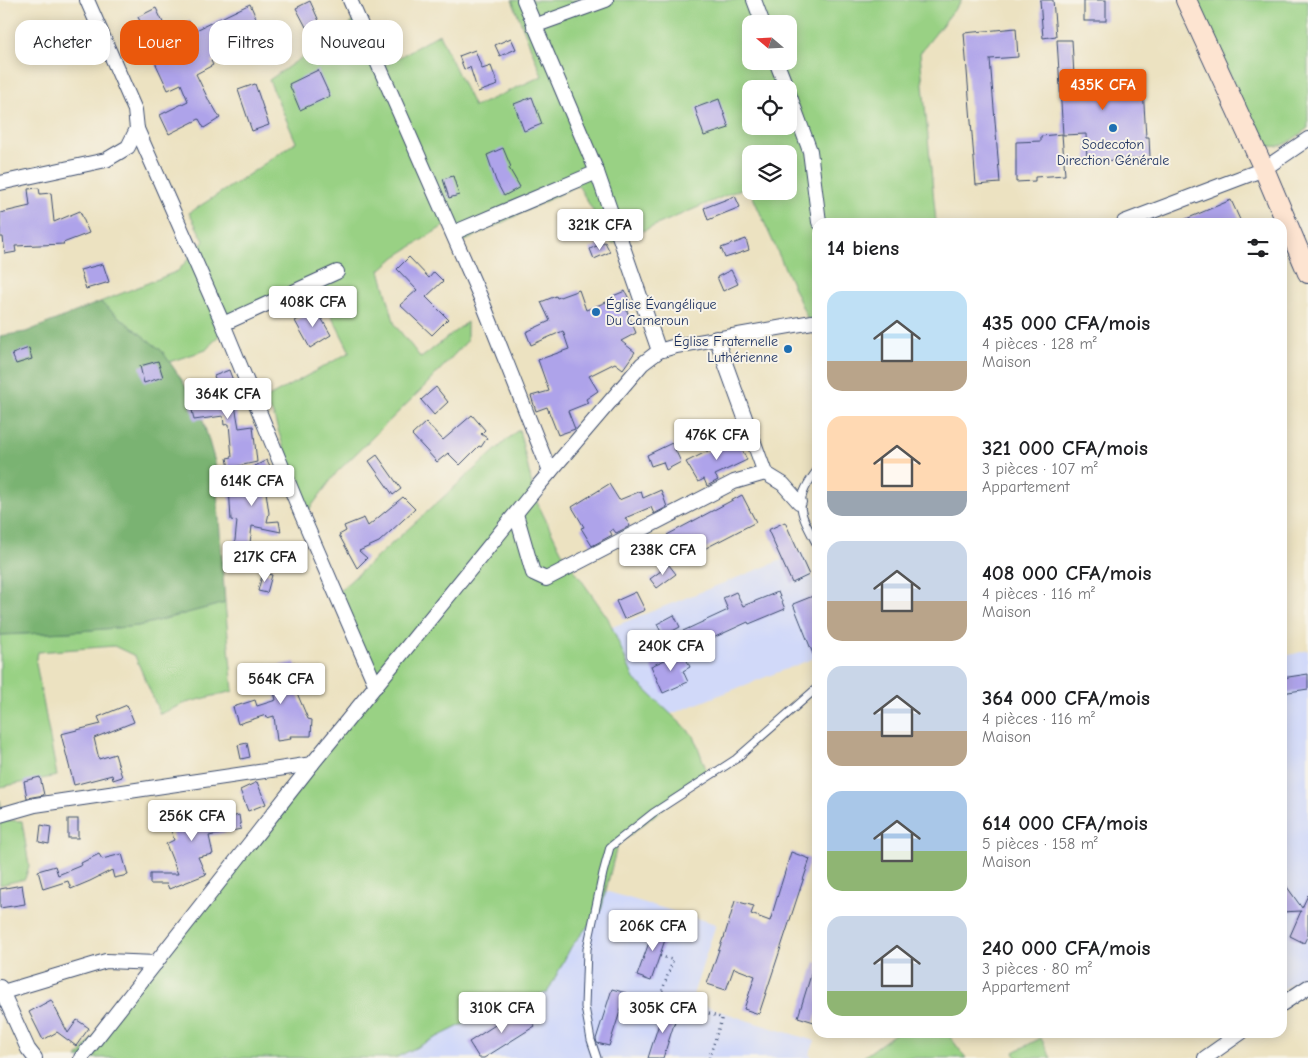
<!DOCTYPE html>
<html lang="fr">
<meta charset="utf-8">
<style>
body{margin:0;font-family:"Comic Neue",sans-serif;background:#f6f6f6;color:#202124;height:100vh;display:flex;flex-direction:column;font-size:19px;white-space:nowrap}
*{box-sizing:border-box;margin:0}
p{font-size:16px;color:#757577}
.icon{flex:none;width:28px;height:28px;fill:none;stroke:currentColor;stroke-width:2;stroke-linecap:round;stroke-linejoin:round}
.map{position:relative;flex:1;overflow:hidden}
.panel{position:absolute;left:812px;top:218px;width:475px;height:820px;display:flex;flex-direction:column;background:#fff;border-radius:15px;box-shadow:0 2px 12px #0003}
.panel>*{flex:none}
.top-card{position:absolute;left:15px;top:20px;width:475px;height:45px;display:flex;gap:10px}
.needle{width:32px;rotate:289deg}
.controls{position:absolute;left:742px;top:15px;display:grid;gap:10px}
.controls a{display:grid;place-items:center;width:55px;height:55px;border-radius:10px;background:#fff;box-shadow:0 2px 12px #0003;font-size:25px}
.price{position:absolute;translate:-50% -42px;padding:0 11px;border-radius:5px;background:#fff;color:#222;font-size:16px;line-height:32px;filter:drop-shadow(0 1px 2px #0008)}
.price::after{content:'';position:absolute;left:50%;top:30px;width:15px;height:11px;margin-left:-8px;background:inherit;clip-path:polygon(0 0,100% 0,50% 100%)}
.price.active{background:#ea580c;color:#fff}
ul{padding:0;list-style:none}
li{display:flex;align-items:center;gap:15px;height:125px;padding:0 15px}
li span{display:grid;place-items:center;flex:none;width:140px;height:100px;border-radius:15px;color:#555}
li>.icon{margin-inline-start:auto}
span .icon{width:60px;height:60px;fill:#fffc;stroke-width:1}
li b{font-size:21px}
h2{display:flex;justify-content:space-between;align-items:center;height:60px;padding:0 15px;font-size:21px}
.pill{padding:0 18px;border-radius:15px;background:#fff;box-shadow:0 2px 12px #0003;font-size:18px;line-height:45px}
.pill.active{background:#ea580c;color:#fff}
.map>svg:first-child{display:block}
.built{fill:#d1d9f9}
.green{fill:#99d184;stroke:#5a8071;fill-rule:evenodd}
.forest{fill:#7ab372;stroke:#4a7168}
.building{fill:#aea3ea}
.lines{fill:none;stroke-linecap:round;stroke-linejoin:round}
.service-casing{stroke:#3a4a6d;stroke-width:9}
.minor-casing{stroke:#3a4a6d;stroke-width:16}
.secondary-casing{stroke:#3a4a6d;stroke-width:22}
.path{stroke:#3a4a6d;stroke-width:2.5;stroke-dasharray:1 4;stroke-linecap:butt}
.service{stroke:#fff;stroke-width:7}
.minor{stroke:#fff;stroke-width:14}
.secondary{stroke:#fde4d1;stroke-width:20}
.poi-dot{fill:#1f6fb2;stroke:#f7f3e8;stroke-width:2}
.labels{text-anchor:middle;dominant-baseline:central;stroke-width:4;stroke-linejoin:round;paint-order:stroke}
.poi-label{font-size:14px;fill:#1b2f5e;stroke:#f7f3e8}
</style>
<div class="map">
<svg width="1308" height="1058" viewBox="0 0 1308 1058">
<rect width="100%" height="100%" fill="#f7f3e8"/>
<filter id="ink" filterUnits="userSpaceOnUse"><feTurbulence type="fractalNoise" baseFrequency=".02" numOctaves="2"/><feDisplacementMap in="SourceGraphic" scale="10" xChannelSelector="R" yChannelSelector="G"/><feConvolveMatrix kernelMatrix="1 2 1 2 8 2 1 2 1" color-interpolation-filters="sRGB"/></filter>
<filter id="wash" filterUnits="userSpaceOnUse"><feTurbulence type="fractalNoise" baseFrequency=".0096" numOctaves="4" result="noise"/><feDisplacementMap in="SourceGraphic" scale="20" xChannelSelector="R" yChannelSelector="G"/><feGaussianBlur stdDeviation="1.12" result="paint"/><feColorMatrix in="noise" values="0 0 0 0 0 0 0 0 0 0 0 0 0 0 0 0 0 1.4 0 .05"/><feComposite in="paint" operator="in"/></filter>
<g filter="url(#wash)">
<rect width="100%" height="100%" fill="#ece2c1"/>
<g class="built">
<path d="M802,552l15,36v69l-146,57 -37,-35 -22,-52z"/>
<path d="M1308,650v321l-25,18 -1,-332z"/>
<path d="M605,891l111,33 -25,77 61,21 63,19 -6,13 3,4h-417l119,-59 33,-6 24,-46 30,-37z"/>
</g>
<g class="green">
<path d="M512,0h450l-42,53 16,169h-118l-1,98 -8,2 -61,-136 -136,58 -34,-59 -117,58 -11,-21 -55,35 -15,13 15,55 26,33 46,-36v19l-44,47 -86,84 -29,39 -15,-34 -20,-63 -10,-14 87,-48 -36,-71 -93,52 -15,17 -37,12 -7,-11 -62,-49 78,-31 26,-30 -15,-28 59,-38 48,-33 -27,-62 93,-64 24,49 53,-31 35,73 68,-31zM751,24h38v37h-38zM751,89h38v37h-38zM751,154h38v37h-38z"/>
<path d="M1196,0h112v128c-18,13 -26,24 -48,15z"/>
<path d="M519,429l16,69 26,53 47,67 26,61 60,57 13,36 -90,74 -16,64 -30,37 -24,46 -33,6 -119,59h-318l295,-376 -34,-90z"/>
<path d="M225,603l8,88 -47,12 -26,11 -25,-58 -21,-10 -76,6 -2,11 21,113 -57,11v-152l68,-3 70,-6z"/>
<path d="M0,800l3,20 19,1 7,45 -4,13 -25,6z"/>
<path d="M896,1033h51l19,25h-104z"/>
<path d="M1041,1038l10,20h-34l-3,-6z"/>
</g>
<path class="forest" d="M100,302l62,49 20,29 20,37 13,45 10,141 -87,23 -70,6 -68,3v-299l26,-4z"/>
<g id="blocks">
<g class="building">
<path d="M1040,0h13l3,36 -13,2z"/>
<rect x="1084" y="0" width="22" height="21"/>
<path d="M310,1l9,20 -13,6 -10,-19z"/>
<path d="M250,4l7,16 -20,8 8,17 -34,16 2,4 -17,9 15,31 1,-1 8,14 -16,10 -5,-9 -30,15 -9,-19 28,-14 -7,-17 -13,6 -14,-30 34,-16 -10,-17 11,-6 5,10z"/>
<path d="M156,8l12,25 -18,9 -12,-25z"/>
<path d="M1016,28l2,29 -28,2 10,124 -24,2 -12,-152z"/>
<path d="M267,36l6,16 -18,6 -5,-15z"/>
<path d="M511,38l5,11 -16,7 -5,-11z"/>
<path d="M1057,40h15l2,36 68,-4 4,65h3l1,21 -63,4 -1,-28 -23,1z"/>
<path d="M475,50l7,19 9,-3 7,19 -20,7 -8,-25 -6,2 -5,-13z"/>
<path d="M318,70l12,26 -30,14 -11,-26z"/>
<path d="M255,84l14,41 -17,6 -14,-41z"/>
<path d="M532,97l10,27 -18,7 -10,-27z"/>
<path d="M719,99l10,29 -25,8 -9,-28z"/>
<path d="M1062,134l3,41 -30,2v4l-19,1v-40l25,-1v-5z"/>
<path d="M503,148l8,19 -2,1 11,19 -16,9 -8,-15 -9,-26z"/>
<path d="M453,176l6,19 -10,3 -6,-19z"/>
<path d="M39,188l1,6 11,-1 3,29 26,-11 9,22 -26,10 1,1 -49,2 1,6 -11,2 -2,-17h-3v-24l30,-7 -2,-17z"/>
<path d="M735,196l5,11 -32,13 -4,-12z"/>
<path d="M1231,200l10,22h-62z"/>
<path d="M746,239l3,11 -24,8 -4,-10z"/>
<path d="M605,242l5,10 -16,7 -4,-10z"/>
<path d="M409,257l20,21 5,-6 9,9 -17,16 22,22 -16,16 -32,-30 17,-15 -20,-21z"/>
<path d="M103,264l6,18 -23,7 -6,-19z"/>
<path d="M731,270l7,14 -15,7 -6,-14z"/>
<path d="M579,290l7,20 28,-11 -1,-3 12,-5 6,12 -6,3 11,27 -15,8 14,11 -12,17 -8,-6 -26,13 9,15 -12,8 2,4 -20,8 7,18 -17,6 -11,-28 -11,4 -5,-15 18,-5 -11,-31 31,-11 -6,-18 -32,14 -5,-13 24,-11 -9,-19 15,-6 1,2z"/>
<path d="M316,309l15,26 -21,13 -15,-27z"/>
<path d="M29,348l3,11 -16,5 -4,-10z"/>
<path d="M158,361l5,16 -19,6 -4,-17z"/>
<path d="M229,370l5,13 3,-1 4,8 -8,4 6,34 14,-2 4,36 -28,6 -2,-10 5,-1 -3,-33 -5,1 -1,-9 -29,4 -4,-20 32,-5 -8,-19z"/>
<path d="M436,387l12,15 -14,13 -13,-15z"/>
<path d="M472,415l13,15 -4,4 6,4 -6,9 -2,-1 -19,19 -12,-12 -11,9 -25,-27 14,-13 17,18z"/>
<path d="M736,437l11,23 -32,15 3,5 -11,6 -3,-7 -6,3 -12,-20z"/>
<path d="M672,443l9,19 -15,8 -3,-8 -12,4 -4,-11z"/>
<path d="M377,455l24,34 -8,6 -24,-34z"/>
<path d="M267,460l13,26 -14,6 3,21 -2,9 12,-1 2,11 -29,-6 -3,26 -15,-2 3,-29 -6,-1 -2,-34 35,-3 -9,-17z"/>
<path d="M609,484l10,16 22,-9 2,7 18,-8 6,17 -13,7 -3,-7 -26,11 5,8 -14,7 -3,-4 -3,2 2,4 -20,11 -11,-18 3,-1 -12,-20z"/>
<path d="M742,495l14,27 -75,39 -14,-26z"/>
<path d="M403,497l12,12 -36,33 -20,9 8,7 -10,10 -18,-33 7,-4 -2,-5 20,-8 4,8z"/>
<path d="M785,522l24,53 -17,8 -24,-53z"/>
<path d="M669,565l7,9 -19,14 -7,-9z"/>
<path d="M263,572l9,3 -5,18 -9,-2z"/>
<path d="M636,592l9,18 -21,9 -8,-18z"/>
<path d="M736,592l7,14 35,-14 7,17 -36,15 -1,-2 -57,26 -8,-17 45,-21 -5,-12z"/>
<path d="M813,596l5,11 -1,57 -24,-60z"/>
<path d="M674,615l6,12 -17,9 -6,-12z"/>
<path d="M683,652l7,15 -7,4 5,11 -25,11 -12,-27z"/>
<path d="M295,662l6,22 -7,2 14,33 4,1 -1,16h-21l1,3 -14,2 -3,-25 -7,2 -1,-3 -28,9 -5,-17 22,-7 2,6 19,-6 -8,-32z"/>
<path d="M1308,674v15l-26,4v-15z"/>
<path d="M127,705l7,17 -40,16 5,21 16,-5 7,23 -9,3 -1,-5 -38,10 -13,-51 40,-10 -3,-7z"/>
<path d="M247,743l3,14 -9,2 -3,-14z"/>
<path d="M40,777l4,18 -17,3 -3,-17z"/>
<path d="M257,782l9,22 -18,7 -8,-21z"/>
<path d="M208,802l8,19 23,-6 2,14 -32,7 4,18 -15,3 7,16 2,1 -38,15 -2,-5h-17v-10h28l-12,-30 8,-4 -10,-34 12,-3 3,11z"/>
<rect x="68" y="819" width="10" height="19"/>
<path d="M41,825l10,2 -2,17 -10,-2z"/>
<path d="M791,852l19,7 -51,155 -15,-5 11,-33 -21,-8 -8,22 -19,-6 16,-46h1l11,-37 19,5 -3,8 19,7z"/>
<path d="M99,854l3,5 20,-5 6,21 -14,3 -2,-8 -22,11 -19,8 -3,-8 -25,8 -5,-18 17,-5 3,9 24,-10 -1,-2z"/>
<path d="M1282,880l20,28 6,-13v40l-4,8 -14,-7 11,-25 -19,1z"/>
<path d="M22,885l3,19 -25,4v-19z"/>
<path d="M656,923l13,5 -18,53 -14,-5z"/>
<path d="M815,962l3,1v49l-4,10 -16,-5z"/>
<path d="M612,989l14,4 -17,53 -12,-3 -1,-4z"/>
<path d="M51,1000l17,33 9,-13 12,8 -13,18 -19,-14 -14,8 -14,-28z"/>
<path d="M523,1007l12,19 -51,32h-5l-10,-16z"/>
<path d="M664,1008l14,4 -15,46h-15z"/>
</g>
</g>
</g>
<g filter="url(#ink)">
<use href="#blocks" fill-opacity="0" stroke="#3a4a6d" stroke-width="1"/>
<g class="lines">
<g class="service-casing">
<g id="service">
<path d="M818,469c-27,34 -18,43 0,78"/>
<path d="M597,1058l-6,-18 -6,-33 2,-58 16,-76 7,-26 43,-34 83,-54 82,-72"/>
</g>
</g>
<g class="minor-casing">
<g id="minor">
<path d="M350,0l130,296 70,176"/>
<path d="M524,0l73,172 62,179"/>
<path d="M754,0l9,24"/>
<path d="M534,26l72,-26"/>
<path d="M776,61l11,28"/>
<path d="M789,94l21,57 9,71"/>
<path d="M137,129l86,195 78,189 75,173"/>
<path d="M0,183l106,-23 22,-13 9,-18 -2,-19 -48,-110"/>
<path d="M1124,222l140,-53 44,-30"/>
<path d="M453,233l144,-61"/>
<path d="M223,324l114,-52"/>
<path d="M716,338l49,135 18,11 16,18"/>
<path d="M516,514l17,59 13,6 188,-97 31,-9"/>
<path d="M0,815l35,-10 277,-41"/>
<path d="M0,987l28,62 7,9"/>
<path d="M3,992l103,-31 50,2"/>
<path d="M1282,1004l26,-17"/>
<path d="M81,1058l231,-294 226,-278 104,-122 17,-13 17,-5 142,-25"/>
<path d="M1205,1058l37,-26"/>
</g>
</g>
<g class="secondary-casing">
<path id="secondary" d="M1186,0l78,169 44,104"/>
</g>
<g class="path">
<path d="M660,956l13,4 -13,37 15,5"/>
<path d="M673,1011l2,-9 47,16 -13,40"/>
</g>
<use href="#service" class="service"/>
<use href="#minor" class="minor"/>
<use href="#secondary" class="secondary"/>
</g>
</g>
<g class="poi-dot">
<circle cx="1113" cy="128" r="5"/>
<circle cx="596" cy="312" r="5"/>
<circle cx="788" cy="349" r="5"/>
</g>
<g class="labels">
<g class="poi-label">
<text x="1113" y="144">Sodecoton<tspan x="1113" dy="16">Direction Générale</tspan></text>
<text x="606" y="304" text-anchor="start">Église Évangélique<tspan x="606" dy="16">Du Cameroun</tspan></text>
<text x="778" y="341" text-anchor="end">Église Fraternelle<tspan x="778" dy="16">Luthérienne</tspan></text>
</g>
</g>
</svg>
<div class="controls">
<a><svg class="needle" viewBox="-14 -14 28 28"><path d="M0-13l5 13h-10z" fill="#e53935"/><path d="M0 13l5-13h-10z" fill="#757577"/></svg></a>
<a><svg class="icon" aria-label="locate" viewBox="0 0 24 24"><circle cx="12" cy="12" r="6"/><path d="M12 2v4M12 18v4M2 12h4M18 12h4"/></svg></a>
<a><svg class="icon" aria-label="layers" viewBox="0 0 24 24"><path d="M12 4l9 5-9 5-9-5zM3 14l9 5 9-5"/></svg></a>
</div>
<b class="price active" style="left:1103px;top:111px">435K CFA</b>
<b class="price" style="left:600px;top:251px">321K CFA</b>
<b class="price" style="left:313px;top:328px">408K CFA</b>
<b class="price" style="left:228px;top:420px">364K CFA</b>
<b class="price" style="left:717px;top:461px">476K CFA</b>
<b class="price" style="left:252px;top:507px">614K CFA</b>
<b class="price" style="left:663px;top:576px">238K CFA</b>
<b class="price" style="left:265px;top:583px">217K CFA</b>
<b class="price" style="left:671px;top:672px">240K CFA</b>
<b class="price" style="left:281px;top:705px">564K CFA</b>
<b class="price" style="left:192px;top:842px">256K CFA</b>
<b class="price" style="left:653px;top:952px">206K CFA</b>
<b class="price" style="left:502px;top:1034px">310K CFA</b>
<b class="price" style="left:663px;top:1034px">305K CFA</b>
<div class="top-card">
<a class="pill">Acheter</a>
<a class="pill active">Louer</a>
<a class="pill">Filtres</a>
<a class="pill">Nouveau</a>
</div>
<section class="panel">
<h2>14 biens<svg class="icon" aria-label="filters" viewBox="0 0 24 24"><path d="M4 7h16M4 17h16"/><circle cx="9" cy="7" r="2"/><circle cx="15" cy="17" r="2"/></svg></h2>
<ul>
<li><span style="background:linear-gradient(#bfe0f5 70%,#b9a48a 0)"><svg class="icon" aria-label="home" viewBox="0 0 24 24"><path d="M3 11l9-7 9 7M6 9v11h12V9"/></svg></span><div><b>435 000 CFA/mois</b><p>4 pièces · 128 m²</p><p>Maison</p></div></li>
<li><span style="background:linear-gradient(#ffd9b3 75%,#9aa5b1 0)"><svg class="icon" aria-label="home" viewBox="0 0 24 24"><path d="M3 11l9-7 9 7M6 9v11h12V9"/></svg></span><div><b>321 000 CFA/mois</b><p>3 pièces · 107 m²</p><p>Appartement</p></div></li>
<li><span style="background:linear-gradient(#c9d6e8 60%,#b9a48a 0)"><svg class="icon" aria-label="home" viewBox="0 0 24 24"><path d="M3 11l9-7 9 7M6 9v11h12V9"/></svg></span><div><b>408 000 CFA/mois</b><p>4 pièces · 116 m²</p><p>Maison</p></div></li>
<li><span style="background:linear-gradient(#c9d6e8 65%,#b9a48a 0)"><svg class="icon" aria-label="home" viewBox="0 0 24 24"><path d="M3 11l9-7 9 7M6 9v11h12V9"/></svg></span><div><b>364 000 CFA/mois</b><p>4 pièces · 116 m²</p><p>Maison</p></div></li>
<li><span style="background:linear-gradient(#a9c7e8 60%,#8fb573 0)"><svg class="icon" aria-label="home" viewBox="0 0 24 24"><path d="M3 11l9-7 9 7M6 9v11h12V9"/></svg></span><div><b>614 000 CFA/mois</b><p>5 pièces · 158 m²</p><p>Maison</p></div></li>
<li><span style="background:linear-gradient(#c9d6e8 75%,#8fb573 0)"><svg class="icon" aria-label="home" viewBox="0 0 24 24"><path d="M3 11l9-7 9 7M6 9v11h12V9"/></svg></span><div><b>240 000 CFA/mois</b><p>3 pièces · 80 m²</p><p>Appartement</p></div></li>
</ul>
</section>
</div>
